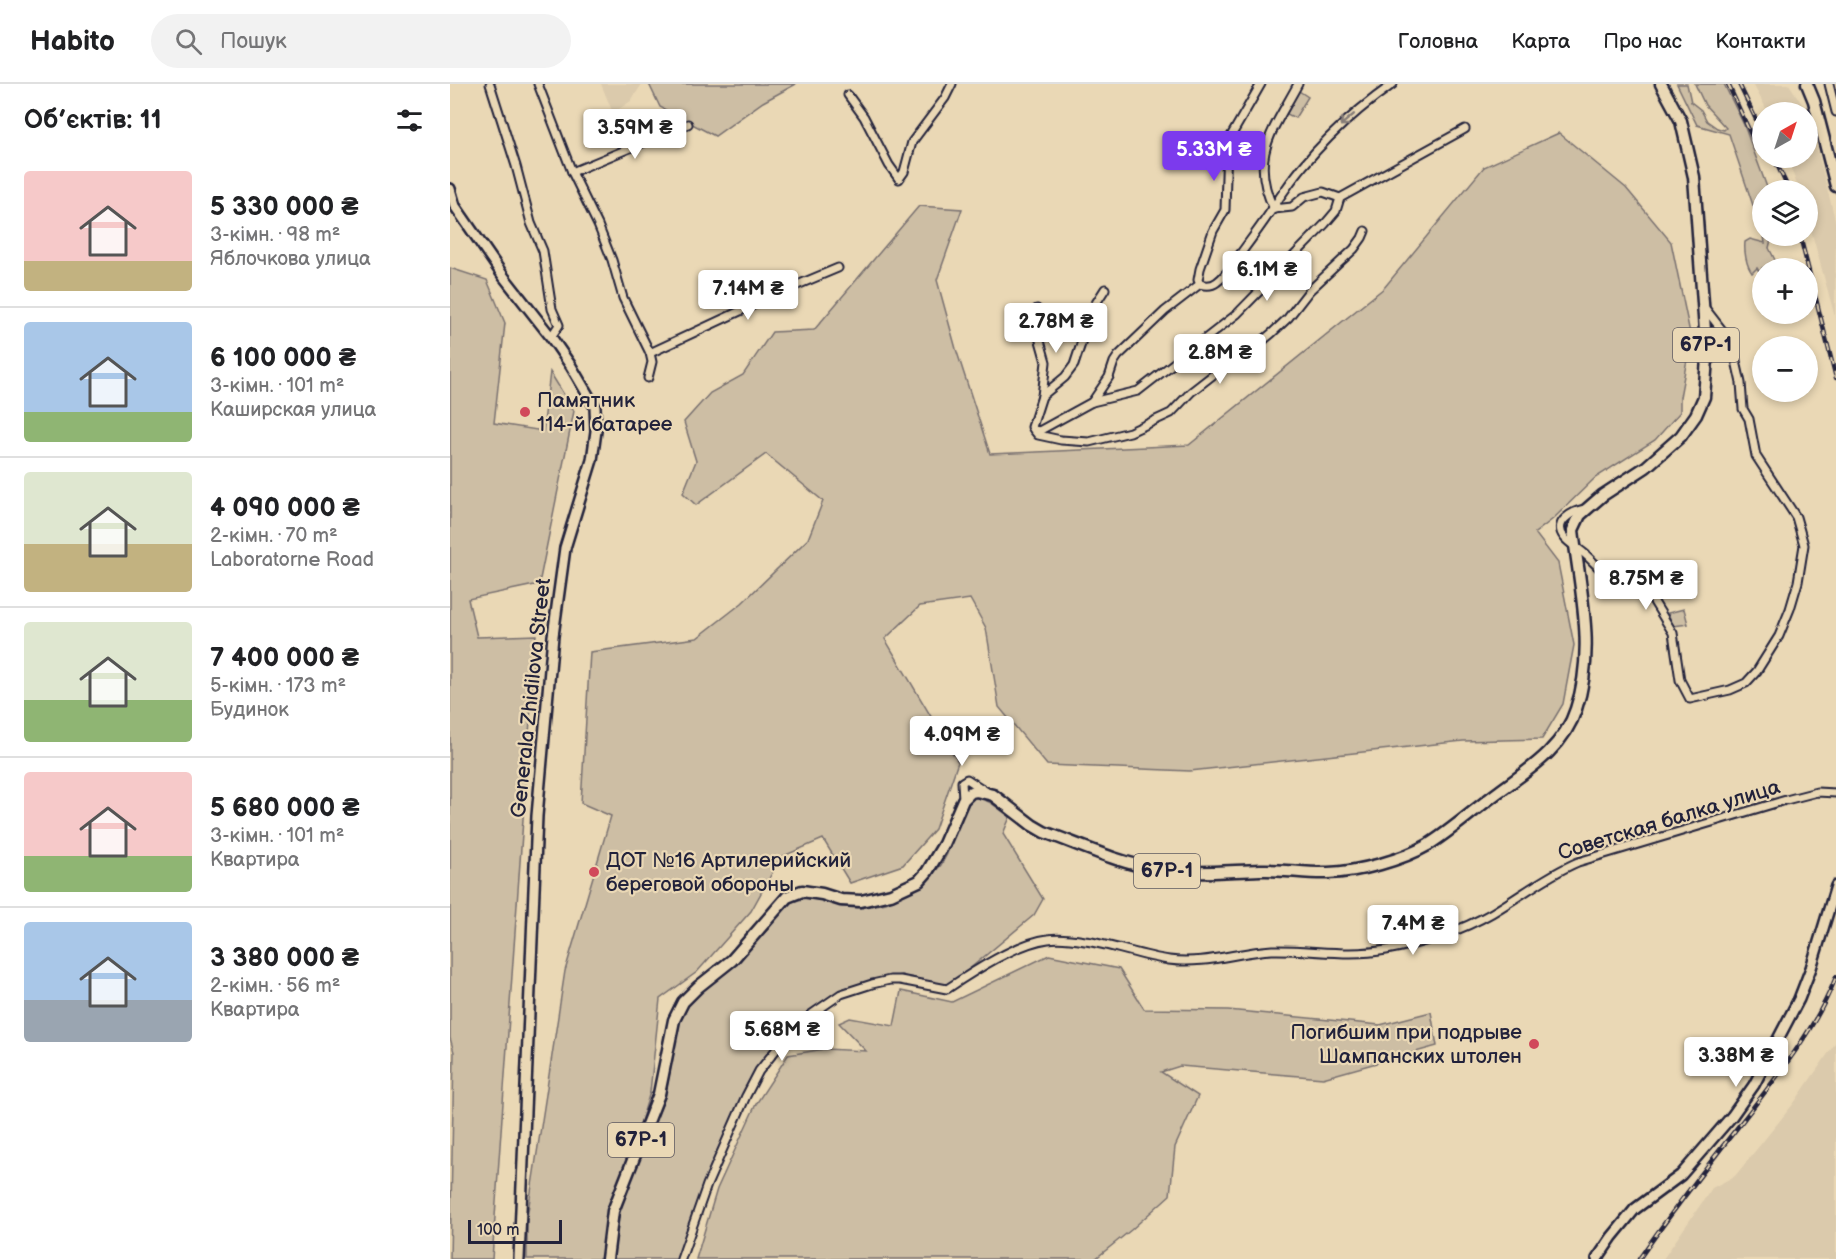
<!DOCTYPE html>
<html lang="uk">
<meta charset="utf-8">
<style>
body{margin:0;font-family:"Balsamiq Sans",sans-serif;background:#f2f2f2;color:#202124;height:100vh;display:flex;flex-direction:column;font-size:22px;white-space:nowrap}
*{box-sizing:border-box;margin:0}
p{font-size:20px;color:#757577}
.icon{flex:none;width:33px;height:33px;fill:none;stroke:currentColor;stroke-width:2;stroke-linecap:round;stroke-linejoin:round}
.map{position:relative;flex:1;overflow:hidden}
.drawer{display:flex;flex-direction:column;background:#fff;width:450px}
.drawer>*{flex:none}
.needle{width:39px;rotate:39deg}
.controls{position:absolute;left:1302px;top:18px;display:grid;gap:12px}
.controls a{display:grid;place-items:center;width:66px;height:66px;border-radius:50%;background:#fff;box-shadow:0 3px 9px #0003;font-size:30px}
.scale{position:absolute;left:18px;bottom:15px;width:94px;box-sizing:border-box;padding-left:6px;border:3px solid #22223b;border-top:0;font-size:16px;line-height:21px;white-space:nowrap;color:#22223b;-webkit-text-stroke:4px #ead8b5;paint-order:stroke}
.price{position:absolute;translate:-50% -51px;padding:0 14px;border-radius:6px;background:#fff;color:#222;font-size:20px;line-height:39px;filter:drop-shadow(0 2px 3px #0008)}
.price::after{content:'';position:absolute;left:50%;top:36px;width:18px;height:14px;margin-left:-9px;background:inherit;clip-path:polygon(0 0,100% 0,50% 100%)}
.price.active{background:#7c3aed;color:#fff}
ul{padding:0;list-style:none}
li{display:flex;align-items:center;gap:18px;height:150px;padding:0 24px}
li+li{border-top:2px solid #e0e0e0}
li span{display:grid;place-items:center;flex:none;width:168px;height:120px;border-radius:6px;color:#555}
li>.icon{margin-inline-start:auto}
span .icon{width:72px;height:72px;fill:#fffc;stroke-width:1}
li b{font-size:26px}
h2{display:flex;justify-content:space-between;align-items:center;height:72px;padding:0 24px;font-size:26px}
header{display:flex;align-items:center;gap:36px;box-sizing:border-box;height:84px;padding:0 30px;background:#fff;border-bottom:2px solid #e0e0e0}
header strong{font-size:28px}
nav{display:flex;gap:33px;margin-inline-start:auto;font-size:21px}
.search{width:420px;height:54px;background:#f2f2f2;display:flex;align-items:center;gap:15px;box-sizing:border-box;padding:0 21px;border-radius:33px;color:#757577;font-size:22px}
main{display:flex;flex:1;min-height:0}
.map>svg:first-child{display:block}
.built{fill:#dbcaac}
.green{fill:#cdbea4;stroke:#787070;stroke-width:1.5}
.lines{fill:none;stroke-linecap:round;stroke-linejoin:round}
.minor-casing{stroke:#22223b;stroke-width:11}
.secondary-casing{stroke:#22223b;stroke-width:14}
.primary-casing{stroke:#22223b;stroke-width:15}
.minor{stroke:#ead8b5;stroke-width:7}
.secondary{stroke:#ead8b5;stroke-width:9}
.primary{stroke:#ead8b5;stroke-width:10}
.rail-casing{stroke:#22223b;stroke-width:4.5}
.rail{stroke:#ead8b5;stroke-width:2;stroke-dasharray:7;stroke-linecap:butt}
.oneway{stroke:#867d78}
.poi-dot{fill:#d1495b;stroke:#ead8b5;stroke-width:2}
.labels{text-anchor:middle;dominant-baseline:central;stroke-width:4.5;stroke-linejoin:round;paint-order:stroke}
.shield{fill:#ead8b5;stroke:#5e5960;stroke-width:1.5}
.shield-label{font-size:20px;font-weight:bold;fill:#22223b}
.poi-label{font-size:21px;fill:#22223b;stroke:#ead8b5;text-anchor:start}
.street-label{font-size:21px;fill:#22223b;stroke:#ead8b5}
</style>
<header>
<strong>Habito</strong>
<div class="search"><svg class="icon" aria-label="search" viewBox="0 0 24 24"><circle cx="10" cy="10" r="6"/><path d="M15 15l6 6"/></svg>Пошук</div>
<nav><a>Головна</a><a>Карта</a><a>Про нас</a><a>Контакти</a></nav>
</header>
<main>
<section class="drawer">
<h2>Об’єктів: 11<svg class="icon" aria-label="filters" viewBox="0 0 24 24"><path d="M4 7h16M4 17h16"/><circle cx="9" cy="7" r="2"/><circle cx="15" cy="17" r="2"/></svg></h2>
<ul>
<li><span style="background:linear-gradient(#f6c9c9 75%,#c2b280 0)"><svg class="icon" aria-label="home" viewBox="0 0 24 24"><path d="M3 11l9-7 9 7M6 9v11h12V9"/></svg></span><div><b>5 330 000 ₴</b><p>3-кімн. · 98 m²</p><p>Яблочкова улица</p></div></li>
<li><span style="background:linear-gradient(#a9c7e8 75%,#8fb573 0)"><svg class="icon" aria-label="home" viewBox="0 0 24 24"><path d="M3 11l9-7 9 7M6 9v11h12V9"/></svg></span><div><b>6 100 000 ₴</b><p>3-кімн. · 101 m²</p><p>Каширская улица</p></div></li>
<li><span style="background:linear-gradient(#dfe7d0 60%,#c2b280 0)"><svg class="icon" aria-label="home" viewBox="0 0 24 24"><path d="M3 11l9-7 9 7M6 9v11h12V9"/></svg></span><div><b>4 090 000 ₴</b><p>2-кімн. · 70 m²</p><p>Laboratorne Road</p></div></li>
<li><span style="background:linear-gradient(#dfe7d0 65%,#8fb573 0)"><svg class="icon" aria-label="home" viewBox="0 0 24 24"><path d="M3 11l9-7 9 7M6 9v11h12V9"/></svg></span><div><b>7 400 000 ₴</b><p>5-кімн. · 173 m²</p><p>Будинок</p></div></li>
<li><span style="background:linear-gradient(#f6c9c9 70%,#8fb573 0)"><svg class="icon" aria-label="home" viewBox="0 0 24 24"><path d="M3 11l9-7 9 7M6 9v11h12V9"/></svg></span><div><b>5 680 000 ₴</b><p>3-кімн. · 101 m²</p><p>Квартира</p></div></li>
<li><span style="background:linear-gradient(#a9c7e8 65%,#9aa5b1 0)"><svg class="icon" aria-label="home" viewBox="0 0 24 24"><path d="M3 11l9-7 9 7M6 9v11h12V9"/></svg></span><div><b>3 380 000 ₴</b><p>2-кімн. · 56 m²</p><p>Квартира</p></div></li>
</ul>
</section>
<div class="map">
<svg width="1386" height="1175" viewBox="0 0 1386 1175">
<rect width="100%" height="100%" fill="#ead8b5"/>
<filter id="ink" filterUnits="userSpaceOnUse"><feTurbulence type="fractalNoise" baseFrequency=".0167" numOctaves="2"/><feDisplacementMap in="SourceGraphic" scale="12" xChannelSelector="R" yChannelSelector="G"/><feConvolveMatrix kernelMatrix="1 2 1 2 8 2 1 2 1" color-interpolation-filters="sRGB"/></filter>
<g filter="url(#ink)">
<g class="built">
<path d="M151,0h41l-11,17 -18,12z"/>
<path d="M1303,0h36l18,28h-39z"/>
<path d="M1358,29l28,110 -1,94 -27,-98v-29h-9l-12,-32h21z"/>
<path d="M1386,958v217h-173l49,-71 23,-12 59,-73z"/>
</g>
<g class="green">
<path d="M199,0h147l-33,18 -48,34 -55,-29z"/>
<path d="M1227,0h10l4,18 10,8 6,11 10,7 7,2 2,-2 -21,-23 -10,-21h29l20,41 24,65h-6v42l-33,-98 -32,-9z"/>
<path d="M849,7l9,6 -13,21 -10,-5z"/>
<path d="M1109,49l67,55 45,54 20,96 -11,59v15l-25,28 -60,38 -42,41 -18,14 23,30 16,82 -11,59 -21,35 -79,2 -273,30 -143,-6 -48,-58 -13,-79 -16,-29 -50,7 -35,33 73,123 -23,67 -32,36 -53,18 -27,-44 -42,18 -30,54 -54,61 -37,27 -10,93 -38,124 -5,43h-80v-41l38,-247 46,-155 -30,-13 9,-151 107,-14 45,-35 66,-64 15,-38 -57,-47 -70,51 -13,-12 13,-32 -12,-39 26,-29 33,-18 29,-43 42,-2 105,-124 43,3 -25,71 19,69 34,105 199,-9 195,-157 100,-121z"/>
<path d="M1314,152h8l-3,12 10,20h-17v8l-5,-8 -5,5c-6,-8 -8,-22 -7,-31l5,-3 15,4z"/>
<path d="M0,184l37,12 18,43 -11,100 49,8 7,-59 24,39 -35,173 -71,15 9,38 59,-2 -44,624h-42l4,-207 -4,-14z"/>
<path d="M1234,525l4,15 -15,2 -5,-13z"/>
<path d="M529,713l12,6 19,14 -7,17 40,65 -9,16 -85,71 -22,-3 -26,-8 -32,6 -36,14 -15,10 -33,30 -29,35 -51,112 -28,77h-64l7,-48 6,-20 39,-94 15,-76 13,-23 53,-46 23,-24 10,-14 13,-12 14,-4 16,2 20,7 19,1 25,-5 37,-18 18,-20 6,-11 11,-41 13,-14z"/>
<path d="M599,871l70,14 25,40 84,1 152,15 51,-13 6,34 -114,32 -143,-12 -19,6 37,24 -23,51 -5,48 -39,35 -36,29h-399l21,-70 39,-85 32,-49 36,-6 42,2 -27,-28 11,-5 44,8 7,-35 51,11z"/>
</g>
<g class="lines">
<g class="minor-casing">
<g id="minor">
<path d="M40,0l26,82 15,57 12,28 9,58 7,16 -8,12"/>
<path d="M88,0l34,88 26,53 14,35 11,38 27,55 2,9 -4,16"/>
<path d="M1379,0l7,28"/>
<path d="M398,11l16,22 25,48 10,14 5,-7 8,-30 33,-44 7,-14"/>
<path d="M122,88l116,-48"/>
<path d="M824,125c-26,-52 0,-80 24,-125"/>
<path d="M824,125l18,-2 12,-10 19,-5 17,6"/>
<path d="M750,200l-2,-4 2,-11 13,-38 12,-21 2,-67 34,-59"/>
<path d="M655,205l-21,33 -3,22 -7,21 -9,12 -23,19 -10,31 2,3 5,1 53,-29 46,-11 99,-77 88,-90 11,-13 4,-13 125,-69"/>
<path d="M587,225l-2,14 11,39 -4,34"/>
<path d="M200,269l133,-62 55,-23"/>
<path d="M642,318l17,-25 5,-15 4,-6 47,-45 35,-27c6,2 12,2 17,-2 10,-7 17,-19 24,-29 13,-18 27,-36 39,-56 30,-45 69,-82 113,-113"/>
<path d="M584,346l4,5 23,5 28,2 41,-10 41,-19 20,-21 27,-21 31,-19 23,-19 16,-15 21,-27 45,-42 8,-11 3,-7"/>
<path d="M1135,425c-12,2 -33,13 -21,28 5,7 16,12 22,18 8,7 15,17 25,22 10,5 21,6 32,7l30,49 7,47 10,19 40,-9 16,-7 11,-12 22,-35 11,-27 8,-27 6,-37 -8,-28 -40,-61 -7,-37 -6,-10 -2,-26 -9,-40 -28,-36"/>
<path d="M513,715l-1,-17 5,-3 20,13"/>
<path d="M231,1175l26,-74 39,-89 13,-25 24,-30 29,-27 29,-20 31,-10 18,-4h10l47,9c27,-18 70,-46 101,-50 12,-2 25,0 37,2 28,4 56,15 84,19 36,5 68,-8 103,-10 38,-1 76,7 114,0 35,-6 75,-19 106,-37 29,-17 55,-38 86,-51l208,-62 31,-8 19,1"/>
</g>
</g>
<g class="secondary-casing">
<g id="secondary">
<path d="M0,105l5,17 49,71 47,60 20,29 24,41 1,24 -4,29 -27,88 -12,88 -16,180 -18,443"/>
<path d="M1147,1175l15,-22 23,-28 46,-34 51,-59 22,-31 45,-86 12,-31 25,-82"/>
</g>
</g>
<g class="primary-casing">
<g id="primary">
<path d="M1357,0l7,17 22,85"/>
<path d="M157,1175l6,-48 46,-117 15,-74 9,-18 15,-15 34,-27 55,-63 15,-6 20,3 19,6 20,1 30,-7 28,-13 8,-9 17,-28 19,-44 8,-8 5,-1 17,4 39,30 12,7c37,13 74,31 112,37 35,6 69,2 104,1 23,-1 46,4 68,3 31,-1 74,-13 100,-28 24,-15 46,-35 69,-52 31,-23 67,-45 79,-84 20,-59 4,-119 -3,-179l7,-15 23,-20 43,-28 35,-31 15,-21 8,-18 3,-38 -13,-182 -13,-56 -20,-37"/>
</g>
</g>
<use href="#minor" class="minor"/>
<use href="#secondary" class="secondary"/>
<use href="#primary" class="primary"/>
<g class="rail-casing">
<g id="rail">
<path d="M1278,0l26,57"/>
<path d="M1289,0l23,48"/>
<path d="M1324,74l15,32"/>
<path d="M1350,152l36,142"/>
<path d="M1189,1175c33,-48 69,-94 105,-140 35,-45 71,-89 92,-142"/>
</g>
</g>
<use href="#rail" class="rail"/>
</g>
<defs><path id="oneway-shaft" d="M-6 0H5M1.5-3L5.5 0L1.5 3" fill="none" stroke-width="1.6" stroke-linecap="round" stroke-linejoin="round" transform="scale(1.5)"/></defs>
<use class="oneway" href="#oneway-shaft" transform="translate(897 36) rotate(140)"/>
</g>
<g class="poi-dot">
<circle cx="75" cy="328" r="6"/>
<circle cx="144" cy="788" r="6"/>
<circle cx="1084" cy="960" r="6"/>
</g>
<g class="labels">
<g class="shield">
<rect x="1223" y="244" width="66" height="34" rx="4.5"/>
<rect x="684" y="770" width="66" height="34" rx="4.5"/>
<rect x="158" y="1039" width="66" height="34" rx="4.5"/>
</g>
<g class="shield-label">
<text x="1256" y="261">67Р-1</text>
<text x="717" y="787">67Р-1</text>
<text x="191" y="1056">67Р-1</text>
</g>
<g class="poi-label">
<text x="87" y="316">Памятник<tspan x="87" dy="24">114-й батарее</tspan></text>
<text x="156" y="776">ДОТ №16 Артилерийский<tspan x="156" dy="24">береговой обороны</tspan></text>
<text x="1072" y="948" text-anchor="end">Погибшим при подрыве<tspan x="1072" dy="24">Шампанских штолен</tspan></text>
</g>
<g class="street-label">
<text transform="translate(81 614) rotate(-84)">Generala Zhidilova Street</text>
<text transform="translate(1219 736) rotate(-17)">Советская балка улица</text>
</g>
</g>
</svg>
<div class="controls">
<a><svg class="needle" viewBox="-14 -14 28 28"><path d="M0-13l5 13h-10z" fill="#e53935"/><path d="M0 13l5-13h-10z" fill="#757577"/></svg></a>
<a><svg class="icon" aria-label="layers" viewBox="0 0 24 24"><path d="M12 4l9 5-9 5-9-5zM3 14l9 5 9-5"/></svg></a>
<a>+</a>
<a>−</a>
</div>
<div class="scale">100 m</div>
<b class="price" style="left:185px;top:76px">3.59M ₴</b>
<b class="price active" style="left:764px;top:98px">5.33M ₴</b>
<b class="price" style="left:817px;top:218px">6.1M ₴</b>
<b class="price" style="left:298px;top:237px">7.14M ₴</b>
<b class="price" style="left:606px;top:270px">2.78M ₴</b>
<b class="price" style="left:770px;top:301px">2.8M ₴</b>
<b class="price" style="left:1196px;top:527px">8.75M ₴</b>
<b class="price" style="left:512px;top:683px">4.09M ₴</b>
<b class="price" style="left:963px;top:872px">7.4M ₴</b>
<b class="price" style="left:332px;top:978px">5.68M ₴</b>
<b class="price" style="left:1286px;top:1004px">3.38M ₴</b>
</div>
</main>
